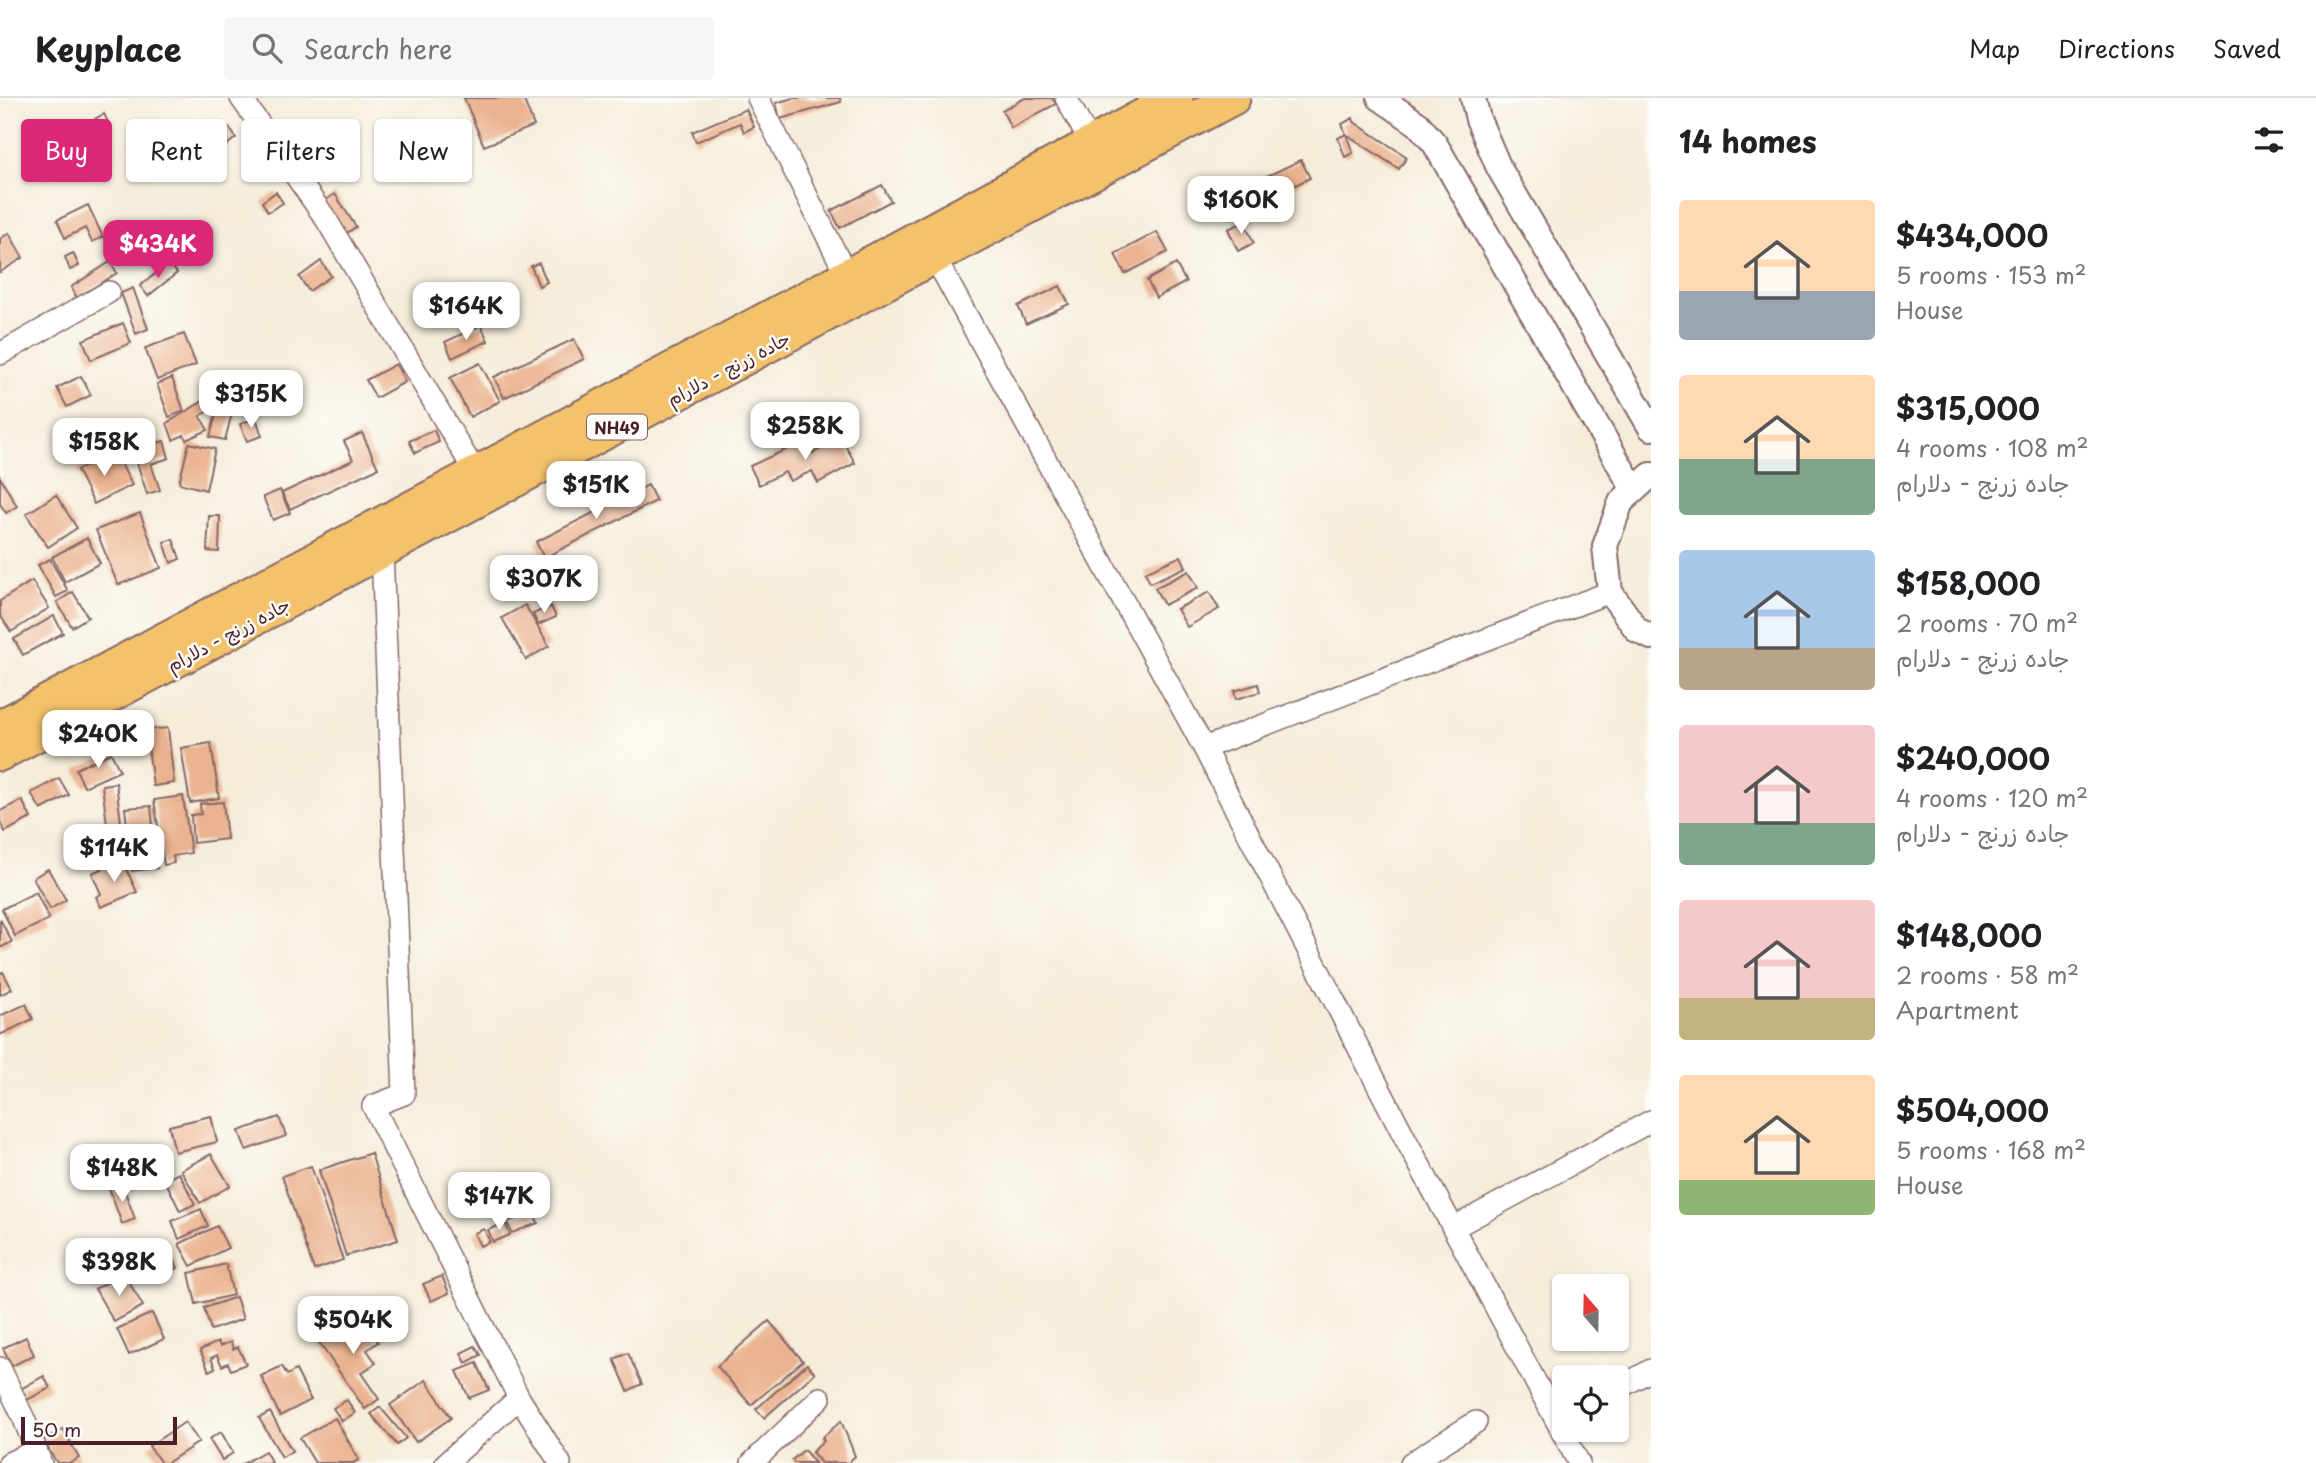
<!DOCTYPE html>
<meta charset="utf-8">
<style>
body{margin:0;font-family:"Playpen Sans","Playpen Sans Arabic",sans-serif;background:#f6f6f6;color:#202124;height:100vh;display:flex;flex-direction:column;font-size:26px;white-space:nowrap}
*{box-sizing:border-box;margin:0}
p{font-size:23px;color:#757577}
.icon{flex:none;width:38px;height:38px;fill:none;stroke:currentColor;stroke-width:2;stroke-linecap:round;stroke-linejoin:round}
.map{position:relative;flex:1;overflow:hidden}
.drawer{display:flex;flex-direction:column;background:#fff;width:665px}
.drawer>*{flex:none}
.top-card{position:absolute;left:21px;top:21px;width:665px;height:63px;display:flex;gap:14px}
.needle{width:46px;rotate:340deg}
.buttons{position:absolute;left:1552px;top:1176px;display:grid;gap:14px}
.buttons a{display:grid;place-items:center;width:77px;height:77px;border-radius:7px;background:#fff;box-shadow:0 2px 5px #0004;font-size:35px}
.scale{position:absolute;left:21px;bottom:18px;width:156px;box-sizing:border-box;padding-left:7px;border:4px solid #4a1f2b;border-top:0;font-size:19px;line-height:24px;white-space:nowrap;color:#4a1f2b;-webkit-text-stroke:5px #fdfcf7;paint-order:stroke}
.price{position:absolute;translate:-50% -60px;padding:0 16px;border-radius:14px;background:#fff;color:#222;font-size:23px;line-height:46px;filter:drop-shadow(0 2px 4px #0008)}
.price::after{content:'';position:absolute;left:50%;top:42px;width:21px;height:16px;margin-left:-10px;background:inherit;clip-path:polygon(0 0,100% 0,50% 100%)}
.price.selected{background:#db2777;color:#fff}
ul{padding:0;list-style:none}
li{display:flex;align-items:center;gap:21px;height:175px;padding:0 28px}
li span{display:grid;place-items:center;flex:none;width:196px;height:140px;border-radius:7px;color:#555}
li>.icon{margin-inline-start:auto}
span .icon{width:84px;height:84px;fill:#fffc;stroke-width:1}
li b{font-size:30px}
h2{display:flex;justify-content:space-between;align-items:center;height:84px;padding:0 28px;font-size:30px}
.tag{padding:0 24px;border-radius:7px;background:#fff;box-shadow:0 2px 5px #0004;font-size:24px;line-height:63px}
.tag.selected{background:#db2777;color:#fff}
header{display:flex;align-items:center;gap:42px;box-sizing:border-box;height:98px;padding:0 35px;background:#fff;border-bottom:2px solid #e0e0e0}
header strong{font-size:33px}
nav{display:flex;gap:38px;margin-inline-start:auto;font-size:24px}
.search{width:490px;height:63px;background:#f6f6f6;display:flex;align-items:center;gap:18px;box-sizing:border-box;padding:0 24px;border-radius:7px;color:#757577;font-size:26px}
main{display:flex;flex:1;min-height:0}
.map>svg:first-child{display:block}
.building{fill:#ebb491}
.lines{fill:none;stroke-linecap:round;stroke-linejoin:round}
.minor-casing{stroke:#866768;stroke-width:24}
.tertiary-casing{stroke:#866768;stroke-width:28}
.trunk-casing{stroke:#866768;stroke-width:37}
.minor{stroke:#fff;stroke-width:21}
.tertiary{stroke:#fff;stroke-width:24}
.trunk{stroke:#f3c26a;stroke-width:33}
.labels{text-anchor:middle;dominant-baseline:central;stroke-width:5;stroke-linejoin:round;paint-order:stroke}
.shield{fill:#fdfcf7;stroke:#806168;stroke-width:2}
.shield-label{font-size:16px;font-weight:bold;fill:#4a1f2b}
.street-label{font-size:18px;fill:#4a1f2b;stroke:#fdfcf7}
</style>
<header>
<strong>Keyplace</strong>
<div class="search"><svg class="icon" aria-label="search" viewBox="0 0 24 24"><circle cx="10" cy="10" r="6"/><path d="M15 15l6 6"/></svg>Search here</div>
<nav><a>Map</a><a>Directions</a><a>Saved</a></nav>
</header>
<main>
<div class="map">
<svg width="1651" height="1365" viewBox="0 0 1651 1365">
<rect width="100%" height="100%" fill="#fdfcf7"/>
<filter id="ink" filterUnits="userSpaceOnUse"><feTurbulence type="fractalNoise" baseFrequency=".0143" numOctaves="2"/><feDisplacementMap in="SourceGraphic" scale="14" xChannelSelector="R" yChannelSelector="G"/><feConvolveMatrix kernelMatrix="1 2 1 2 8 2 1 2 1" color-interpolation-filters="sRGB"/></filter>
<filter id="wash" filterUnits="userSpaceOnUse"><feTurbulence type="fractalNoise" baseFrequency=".00686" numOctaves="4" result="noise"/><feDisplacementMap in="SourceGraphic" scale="28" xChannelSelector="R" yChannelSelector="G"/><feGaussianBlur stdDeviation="1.57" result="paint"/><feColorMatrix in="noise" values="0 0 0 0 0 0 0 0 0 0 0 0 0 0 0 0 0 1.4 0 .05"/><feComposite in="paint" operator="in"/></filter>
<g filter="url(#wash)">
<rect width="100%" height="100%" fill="#f5edda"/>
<g id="blocks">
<g class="building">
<path d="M464,0h59l11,28 -50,20z"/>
<path d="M793,0h47l1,4 -61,17 -4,-16z"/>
<path d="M1025,0h27l4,6 -45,24 -9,-18z"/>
<path d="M746,11l8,18 -10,5 -4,-9 -44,19 -4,-10z"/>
<path d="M104,16l7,14 -9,5 -7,-14z"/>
<path d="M1353,20l1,4 53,35 -8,12 -53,-35 -4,-10z"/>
<path d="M229,29l7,11 -11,8 -8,-12z"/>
<path d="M1346,36l7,19 -8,4 -7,-19z"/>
<path d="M1301,62l9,18 -36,17 -9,-18z"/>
<path d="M882,87l9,16 -51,27 -9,-17z"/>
<path d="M276,94l7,11 -15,9 -6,-10z"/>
<path d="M335,96l21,33 -11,7 -21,-33z"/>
<path d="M88,107l15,32 -11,5 -7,-14 -20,10 -8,-18z"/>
<path d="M1244,124l10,21 -16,8 -10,-22z"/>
<path d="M1157,134l11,20 -43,22 -10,-20z"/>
<path d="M9,135l14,25 -23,14v-33z"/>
<path d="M73,155l6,13 -9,4 -5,-13z"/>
<path d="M321,163l10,15 -22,15 -10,-14z"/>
<path d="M110,164l7,11 -40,25 -6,-11z"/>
<path d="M169,165l8,10 -29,23 -8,-10z"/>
<path d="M539,165l8,19 -8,4 -8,-20z"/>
<path d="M1176,166l10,18 -30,16 -9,-18z"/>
<path d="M1060,188l9,18 -43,20 -8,-18z"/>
<path d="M133,190l15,41 -12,5 -15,-41z"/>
<path d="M123,225l8,20 -40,17 -8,-20z"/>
<path d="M481,227l7,16 -36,17 -7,-16z"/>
<path d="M184,236l12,31 -39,15 -12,-32z"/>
<path d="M574,241l10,20 -80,39 -10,-21z"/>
<path d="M480,265l20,38 -30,16 -20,-39z"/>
<path d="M396,266l9,18 -29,16 -10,-18z"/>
<path d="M81,278l10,19 -24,12 -10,-19z"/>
<path d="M172,280l12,33 -15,6 -12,-33z"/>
<path d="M210,299l5,10 -15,9 8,14 -22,10 -2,-5 -11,5 -6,-17z"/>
<path d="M217,312l15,3 -7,27 -15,-3z"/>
<path d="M256,320l6,18 -15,5 -7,-17z"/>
<path d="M434,332l5,12 -24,11 -6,-12z"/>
<path d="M362,335l16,35 -88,41 -8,-16 71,-33 -9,-19z"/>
<path d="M841,339l14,26 -37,20 -6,-12 -22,10 -5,-9 -26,13 -9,-19 57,-26 6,13z"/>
<path d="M164,343l5,17 -18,6 9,26 -13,4 -14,-44z"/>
<path d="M189,345l26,6 -9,41 -27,-7z"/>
<path d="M115,354l17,33 -38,19 -17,-34z"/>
<path d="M0,379l17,29 -11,7 -6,-9z"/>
<path d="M648,387l8,16 -112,57 -8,-16z"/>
<path d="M280,392l10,23 -17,7 -10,-23z"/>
<path d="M56,397l21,33 -29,19 -22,-33z"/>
<path d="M140,415l21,55 -43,17 -22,-55z"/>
<path d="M209,418h11l-1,36 -12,-1z"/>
<path d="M87,440l13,25 -35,19 -13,-25z"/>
<path d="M173,441l7,20 -9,4 -7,-21z"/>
<path d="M1181,458l5,11 -36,16 -5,-11z"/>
<path d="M50,461l18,32 -12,6 -18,-32z"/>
<path d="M1189,473l9,17 -34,17 -9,-17z"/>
<path d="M32,483l17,27 -38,24 -11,-17v-14z"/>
<path d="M73,494l15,25 -16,10 -15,-25z"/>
<path d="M1209,494l10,17 -32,18 -10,-18z"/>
<path d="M525,507l24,41 -23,14 -24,-42z"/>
<path d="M551,508l5,11 -18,8 -5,-11z"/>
<path d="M54,518l9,17 -40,22 -9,-16z"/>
<path d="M1258,586l2,8 -24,7 -2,-8z"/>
<path d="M168,630l6,55 -21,3 -7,-56z"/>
<path d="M211,645l8,55 -29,5 -9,-55z"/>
<path d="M111,655l9,18 -36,16 -8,-18z"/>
<path d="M59,680l10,17 -28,15 -10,-17z"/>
<path d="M116,685l8,63 -14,2 -8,-63z"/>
<path d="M183,698l8,57 -18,3 1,7 -10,2 -10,-65z"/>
<path d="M22,702l9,18 -26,14 -5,-10v-11z"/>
<path d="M223,704l4,37 -34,4 -2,-28 10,-1 -1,-10z"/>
<path d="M151,708l6,62 -25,3 -7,-63z"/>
<path d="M122,762l15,32 -36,15 -5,-10 5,-3 -9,-21z"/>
<path d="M48,771l18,31 -16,9 -17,-31z"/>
<path d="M36,794l13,27 -34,17 -13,-27z"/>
<path d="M0,821l12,23 -12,6z"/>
<path d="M3,874l9,17 -12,6v-22z"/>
<path d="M26,906l7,15 -33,16v-19z"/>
<path d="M211,1018l6,26 -42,10 -6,-26z"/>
<path d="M279,1019l7,19 -40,14 -7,-19z"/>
<path d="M371,1055l27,87 -52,16 -27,-86z"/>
<path d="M211,1056l19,32 -30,17 -19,-33z"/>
<path d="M311,1068l32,94 -29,10 -32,-94z"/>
<path d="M179,1075l16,31 -15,7 -15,-31z"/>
<path d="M122,1085l13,36 -13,5 -13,-36z"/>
<path d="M201,1111l7,17 -29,13 -7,-18z"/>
<path d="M533,1113l5,12 -26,10 -5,-11z"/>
<path d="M505,1125l5,12 -17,7 -5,-12z"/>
<path d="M217,1128l11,22 -37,18 -12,-22z"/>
<path d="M484,1131l6,13 -10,4 -6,-13z"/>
<path d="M165,1146l13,24 -18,9 -13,-23z"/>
<path d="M226,1166l7,31 -37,9 -7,-31z"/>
<path d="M124,1175l19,33 -29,16 -19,-33z"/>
<path d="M442,1178l7,17 -18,8 -8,-17z"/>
<path d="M236,1199l7,22 -32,11 -7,-22z"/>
<path d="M152,1215l12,26 -35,16 -12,-26z"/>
<path d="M358,1216l20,28 -11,8 9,13 -15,10 18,26 -14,10 -47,-68z"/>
<path d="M769,1223l34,40 -52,44 -34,-39z"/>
<path d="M26,1239l8,18 -22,11 -9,-18z"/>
<path d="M218,1244l2,4 11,-4 2,7 5,-2 8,17 -15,6 -3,-7 -6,3 -5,-11 -6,3 4,10 -6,3 -9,-21z"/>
<path d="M475,1248l6,9 -15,8 -5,-10z"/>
<path d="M628,1255l14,31 -14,7 -14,-32z"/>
<path d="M477,1265l12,27 -20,8 -12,-27z"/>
<path d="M807,1266l8,9 -51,45 -8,-9z"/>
<path d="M282,1268l5,9 9,-5 15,30 -31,16 -19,-40z"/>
<path d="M44,1278l6,12 -23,12 -6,-11z"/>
<path d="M426,1282l25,38 -35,24 -26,-37z"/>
<path d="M347,1302l8,13 -13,8 -9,-13z"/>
<path d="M380,1309l26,31 -9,7 -26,-31z"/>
<path d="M270,1314l22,39 -10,6 -23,-39z"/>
<path d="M335,1320l24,42 -6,3h-38l-15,-25z"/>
<path d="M841,1323l14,35 -7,7h-27l-9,-11 12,-11 -2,-3z"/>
<path d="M185,1324l14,20 -32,21h-6l-12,-17z"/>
<path d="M63,1331l16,29 -9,5h-13l-14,-23z"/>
<path d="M221,1334l12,21 -11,7 -13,-21z"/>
<path d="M804,1352l11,13h-21l-2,-3z"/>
<path d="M265,1353l7,12h-28z"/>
</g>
</g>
</g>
<g filter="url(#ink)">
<use href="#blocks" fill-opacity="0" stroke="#866768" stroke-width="2"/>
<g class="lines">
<g class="minor-casing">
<g id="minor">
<path d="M241,0l85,121 156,265"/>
<path d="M758,0l89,178"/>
<path d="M1066,0l25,46"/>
<path d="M935,160l269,490 201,390 174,325"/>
<path d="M0,256l109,-62"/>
<path d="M382,454l22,542 -31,12 146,292 41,65"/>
<path d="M1204,650l406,-156"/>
<path d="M1453,1130l198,-107"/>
<path d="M0,1270l24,51 17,44"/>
<path d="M1617,1291l34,-19"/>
<path d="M9,1365l26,-12"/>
<path d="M446,1365l73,-65"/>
<path d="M752,1365l68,-65"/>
<path d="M1411,1365l65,-41"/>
</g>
</g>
<g class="tertiary-casing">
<g id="tertiary">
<path d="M1380,0l38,26 17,20 199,346"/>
<path d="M1473,0l5,21 21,49 152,260"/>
<path d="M1651,377l-30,27 -16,44 5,46 27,38 14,7"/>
</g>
</g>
<g class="trunk-casing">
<g id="trunk">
<path d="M0,629l847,-451 329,-178"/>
<path d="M0,656l1233,-656"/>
</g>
</g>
<use href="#minor" class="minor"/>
<use href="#tertiary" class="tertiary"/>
<use href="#trunk" class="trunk"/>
</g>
</g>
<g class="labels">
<rect class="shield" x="587" y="316.5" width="60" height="25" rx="5"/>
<g class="shield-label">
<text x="617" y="329">NH49</text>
</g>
<g class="street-label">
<text transform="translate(728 270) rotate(-28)">جاده زرنج - دلارام</text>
<text transform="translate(228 536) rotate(-28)">جاده زرنج - دلارام</text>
</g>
</g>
</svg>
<div class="buttons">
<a><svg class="needle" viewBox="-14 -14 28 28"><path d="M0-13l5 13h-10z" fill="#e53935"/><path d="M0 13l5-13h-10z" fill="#757577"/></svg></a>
<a><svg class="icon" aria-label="locate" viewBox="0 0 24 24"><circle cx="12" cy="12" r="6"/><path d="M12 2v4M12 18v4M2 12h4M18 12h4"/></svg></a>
</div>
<div class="scale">50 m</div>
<b class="price" style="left:1241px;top:138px">$160K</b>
<b class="price selected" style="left:158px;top:182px">$434K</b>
<b class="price" style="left:466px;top:244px">$164K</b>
<b class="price" style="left:251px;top:332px">$315K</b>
<b class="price" style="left:805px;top:364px">$258K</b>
<b class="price" style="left:104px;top:380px">$158K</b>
<b class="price" style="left:596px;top:423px">$151K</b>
<b class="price" style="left:544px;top:517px">$307K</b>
<b class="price" style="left:98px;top:672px">$240K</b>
<b class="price" style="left:114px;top:786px">$114K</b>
<b class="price" style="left:122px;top:1106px">$148K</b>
<b class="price" style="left:499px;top:1134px">$147K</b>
<b class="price" style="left:119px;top:1200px">$398K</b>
<b class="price" style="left:353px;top:1258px">$504K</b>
<div class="top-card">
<a class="tag selected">Buy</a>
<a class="tag">Rent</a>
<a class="tag">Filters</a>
<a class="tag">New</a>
</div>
</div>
<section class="drawer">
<h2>14 homes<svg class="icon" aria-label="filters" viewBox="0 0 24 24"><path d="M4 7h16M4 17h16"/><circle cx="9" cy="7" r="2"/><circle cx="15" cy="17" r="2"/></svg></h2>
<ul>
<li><span style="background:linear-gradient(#ffd9b3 65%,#9aa5b1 0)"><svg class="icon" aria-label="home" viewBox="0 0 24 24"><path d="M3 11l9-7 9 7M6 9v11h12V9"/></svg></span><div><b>$434,000</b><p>5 rooms · 153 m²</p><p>House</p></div></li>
<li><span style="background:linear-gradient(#ffd9b3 60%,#7fa58c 0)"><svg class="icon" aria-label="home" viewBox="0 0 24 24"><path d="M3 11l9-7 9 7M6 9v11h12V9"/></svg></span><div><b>$315,000</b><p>4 rooms · 108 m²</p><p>جاده زرنج - دلارام</p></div></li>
<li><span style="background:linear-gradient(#a9c7e8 70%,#b9a48a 0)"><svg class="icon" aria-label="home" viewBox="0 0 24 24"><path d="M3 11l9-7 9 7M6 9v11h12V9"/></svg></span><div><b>$158,000</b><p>2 rooms · 70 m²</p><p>جاده زرنج - دلارام</p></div></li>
<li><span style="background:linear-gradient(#f6c9c9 70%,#7fa58c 0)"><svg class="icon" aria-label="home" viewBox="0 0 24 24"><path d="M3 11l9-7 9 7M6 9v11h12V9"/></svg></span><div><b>$240,000</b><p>4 rooms · 120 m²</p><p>جاده زرنج - دلارام</p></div></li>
<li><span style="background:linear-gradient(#f6c9c9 70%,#c2b280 0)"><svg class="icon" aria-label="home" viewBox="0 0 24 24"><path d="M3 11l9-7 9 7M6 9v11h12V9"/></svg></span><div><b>$148,000</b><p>2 rooms · 58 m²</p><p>Apartment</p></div></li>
<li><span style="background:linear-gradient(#ffd9b3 75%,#8fb573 0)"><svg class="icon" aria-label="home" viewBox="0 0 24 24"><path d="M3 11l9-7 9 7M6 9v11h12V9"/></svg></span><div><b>$504,000</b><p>5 rooms · 168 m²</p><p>House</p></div></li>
</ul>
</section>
</main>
